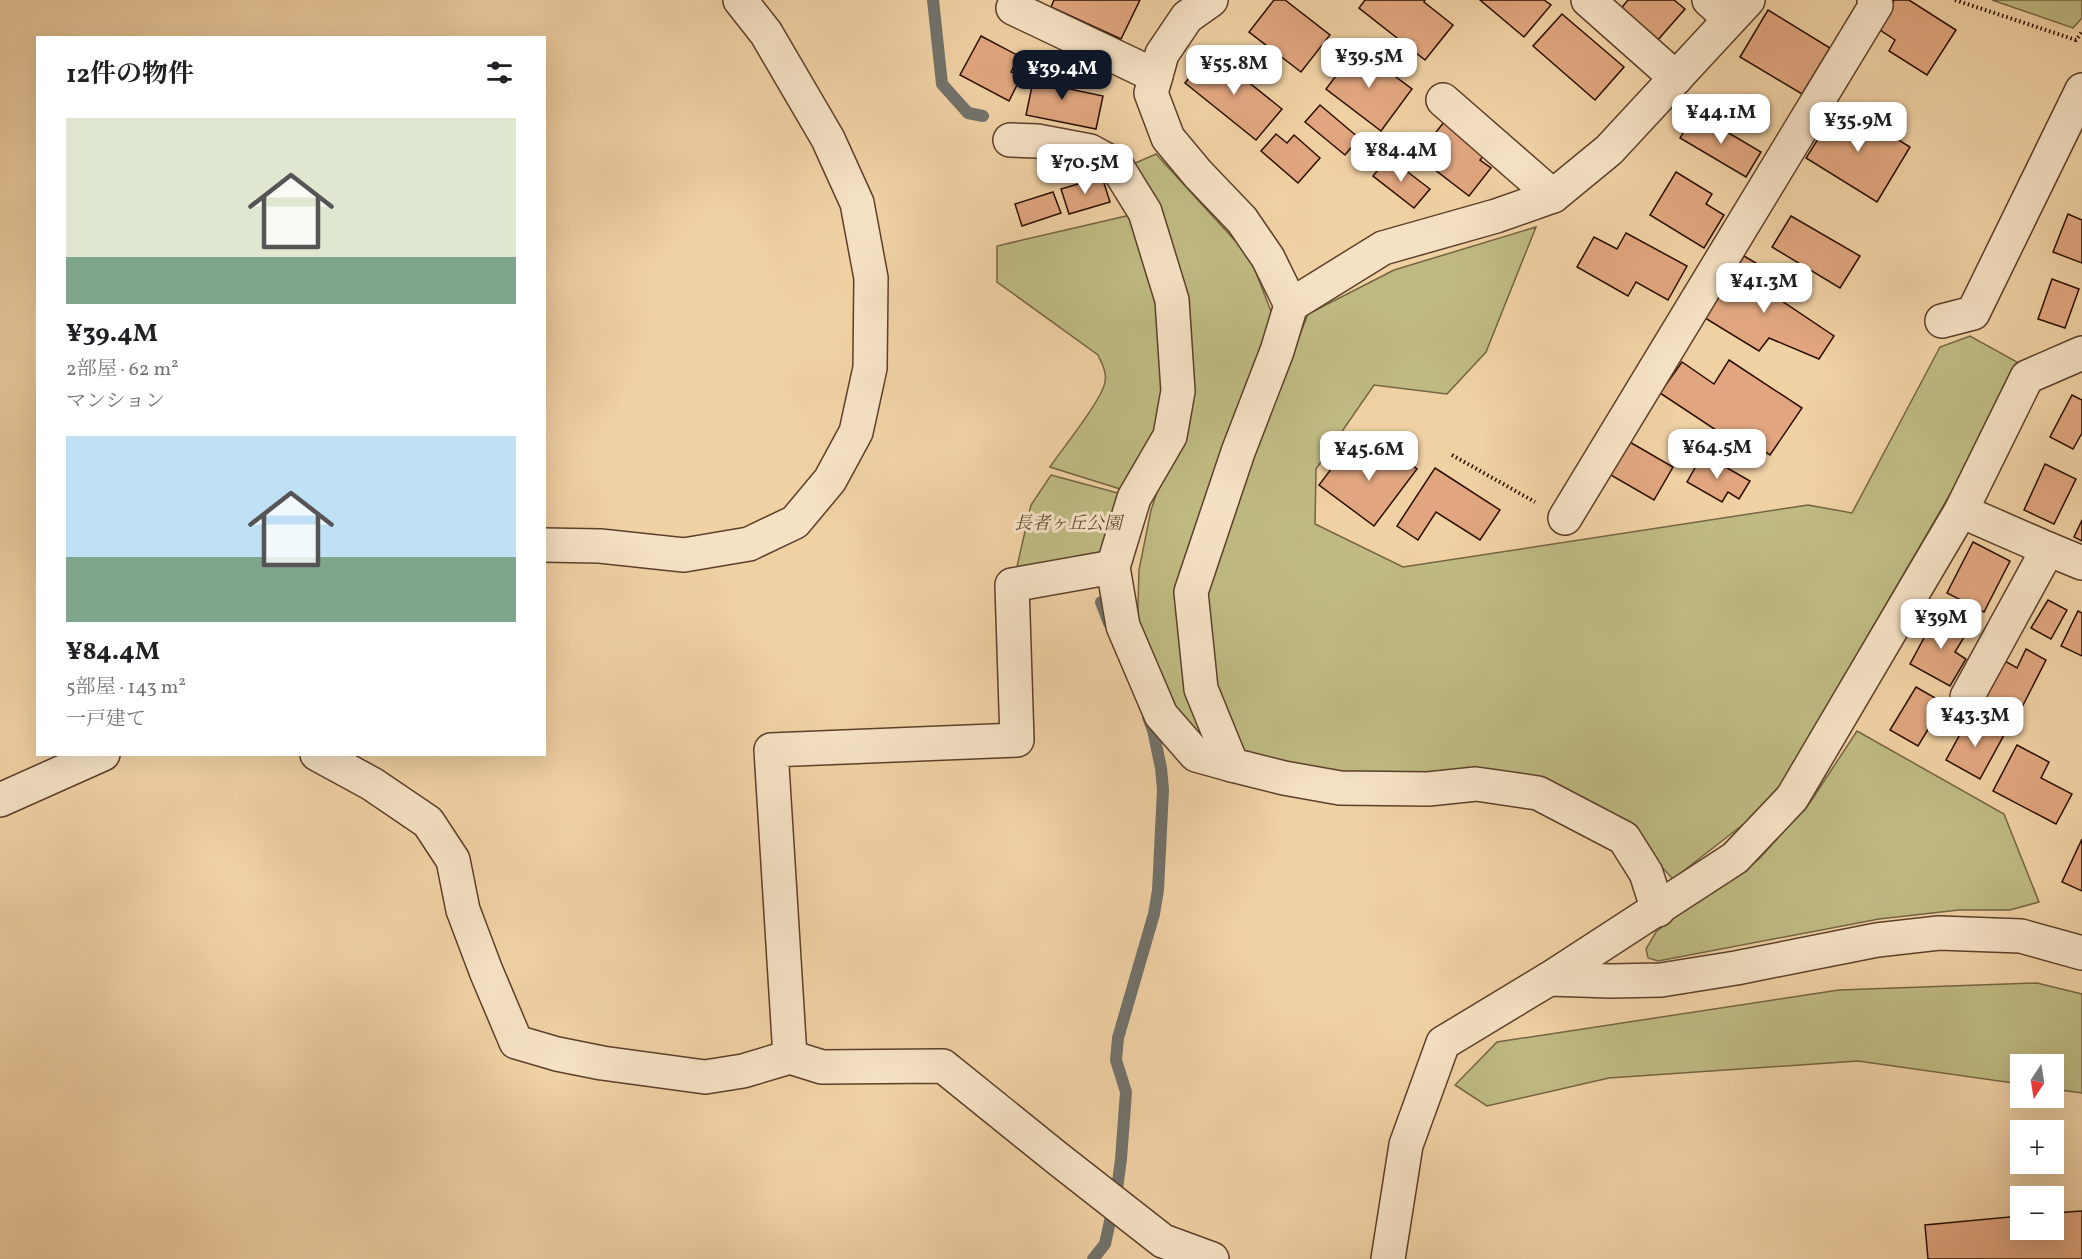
<!DOCTYPE html>
<html lang="ja">
<meta charset="utf-8">
<style>
body{margin:0;font-family:Vollkorn,"Noto Serif JP",serif;background:#f2f2f2;color:#202124;height:100vh;display:flex;flex-direction:column;font-size:22px;white-space:nowrap}
*{box-sizing:border-box;margin:0}
p{font-size:20px;color:#757577}
.icon{flex:none;width:33px;height:33px;fill:none;stroke:currentColor;stroke-width:2;stroke-linecap:round;stroke-linejoin:round}
.map{position:relative;flex:1;overflow:hidden}
.drawer{position:absolute;left:36px;top:36px;width:510px;height:720px;display:flex;flex-direction:column;background:#fff;border-radius:0px;box-shadow:0 6px 24px #0002}
.drawer>*{flex:none}
.needle{width:39px;rotate:192deg}
.fabs{position:absolute;left:2010px;top:1054px;display:grid;gap:12px}
.fabs a{display:grid;place-items:center;width:54px;height:54px;border-radius:0px;background:#fff;box-shadow:0 6px 24px #0002;font-size:30px}
.price{position:absolute;translate:-50% -51px;padding:0 14px;border-radius:12px;background:#fff;color:#222;font-size:20px;line-height:39px;filter:drop-shadow(0 2px 3px #0008)}
.price::after{content:'';position:absolute;left:50%;top:36px;width:18px;height:14px;margin-left:-9px;background:inherit;clip-path:polygon(0 0,100% 0,50% 100%)}
.price.active{background:#111827;color:#fff}
ul{padding:0;list-style:none}
li{display:grid;align-content:center;gap:12px;height:318px;padding:0 30px}
li span{display:grid;place-items:center;height:186px;border-radius:0px;color:#555}
li>.icon{margin-inline-start:auto}
span .icon{width:108px;height:108px;fill:#fffc;stroke-width:1}
li b{font-size:26px}
h2{display:flex;justify-content:space-between;align-items:center;height:72px;padding:0 30px;font-size:26px}
.map>svg:first-child{display:block}
.green{fill:#bfba82;stroke:#756441;stroke-width:1.5}
.lines{fill:none;stroke-linecap:round;stroke-linejoin:round}
.stream{stroke:#71726b;stroke-width:12}
.building{fill:#e1a67f;stroke:#2b0e00;stroke-width:1.5}
.minor-casing{stroke:#5c3f29;stroke-width:36}
.path{stroke:#2b0e00;stroke-width:4;stroke-dasharray:1.5 3;stroke-linecap:butt}
.minor{stroke:#f5e1c4;stroke-width:33}
.labels{text-anchor:middle;dominant-baseline:central;stroke-width:6;stroke-linejoin:round;paint-order:stroke}
.park-label{font-size:18px;font-style:italic;fill:#5f4a2e;stroke:#f5e1c4}
</style>
<div class="map">
<svg width="2082" height="1259" viewBox="0 0 2082 1259">
<rect width="100%" height="100%" fill="#f0d1a4"/>
<filter id="stains"><feTurbulence type="fractalNoise" baseFrequency=".00333" numOctaves="4"/><feColorMatrix values="0 0 0 0 .2 0 0 0 0 .09 0 0 0 0 .02 0 0 0 .5 -.17"/></filter>
<radialGradient id="worn" r=".72"><stop offset=".6" stop-color="#630" stop-opacity="0"/><stop offset="1" stop-color="#630" stop-opacity=".3"/></radialGradient>
<g class="green">
<path d="M1992,0h90v18l-9,10z"/>
<path d="M1156,154l94,103 27,70 -92,263 39,167 -26,-7 -61,-109 2,-71 12,-60 24,-72 9,-49 -62,-220z"/>
<path d="M1135,214l33,85 7,91 -42,103 -83,-26c12,-18 52,-67 55,-85 2,-10 -3,-18 -7,-27l-101,-73v-36z"/>
<path d="M1536,227l-50,125 -39,42 -73,-9 -58,84 -1,55 88,43 405,-62 44,8 88,-166 30,-11 47,26 -32,72 -208,358 -23,24 -81,63 -48,-51 -85,-42 -197,-9 -97,-21 -34,-67 -8,-96 28,-85 76,-194 86,-44z"/>
<path d="M1051,475l78,21 -17,59 -96,16 15,-66z"/>
<path d="M1857,731l147,83 35,88 -29,8h-51l-80,9 -221,42 -10,-3 -2,-9 10,-17 32,-26 71,-47 52,-58z"/>
<path d="M2037,983l45,11v99l-28,-4v-24h-34v19l-162,-23 -249,17 -122,28 -32,-21 42,-43 342,-52z"/>
</g>
<g class="lines">
<g class="stream">
<path d="M933,0l9,84 26,29 15,3"/>
<path d="M1101,602l8,21"/>
<path d="M1093,1259l12,-15 12,-55 4,-30 5,-67 -10,-32 2,-22 36,-124 4,-24 5,-100 -2,-22 -8,-38 -5,-13"/>
</g>
</g>
<g class="building">
<path d="M1054,0h86l-19,39 -70,-32z"/>
<path d="M1274,0h11l45,35 -29,37 -52,-40z"/>
<path d="M1365,0h60l-1,2 29,23 -28,35 -66,-52z"/>
<path d="M1480,0h64l7,5 -27,32z"/>
<path d="M1628,0h46l11,9 -35,40 -36,-32z"/>
<path d="M1894,0h15l47,30 -29,45 -38,-24 6,-11 -18,-12z"/>
<path d="M1768,10l62,38 -28,46 -62,-37z"/>
<path d="M1562,14l62,53 -29,33 -62,-54z"/>
<path d="M981,36l38,20 -8,16 10,5 -12,24 -49,-26z"/>
<path d="M1357,48l55,41 -31,42 -55,-42z"/>
<path d="M1211,52l71,57 -26,31 -71,-57z"/>
<path d="M1036,67l27,5 -3,15 43,9 -7,33 -70,-14z"/>
<path d="M1840,104l70,43 -33,55 -71,-44z"/>
<path d="M1320,105l39,33 -14,17 -40,-33z"/>
<path d="M1695,113l66,39 -15,25 -66,-39z"/>
<path d="M1444,122l41,32 -5,6 11,8 -22,28 -52,-40z"/>
<path d="M1276,134l11,9 7,-8 26,23 -22,25 -37,-32z"/>
<path d="M1388,157l42,32 -16,19 -41,-32z"/>
<path d="M1676,172l36,22 -6,10 18,11 -20,33 -54,-33z"/>
<path d="M1102,177l8,25 -41,12 -8,-25z"/>
<path d="M1053,192l8,21 -39,13 -7,-22z"/>
<path d="M2068,214l14,6v43l-29,-11z"/>
<path d="M1791,216l69,40 -20,32 -68,-41z"/>
<path d="M1626,233l61,33 -19,34 -32,-18 -8,14 -51,-29 17,-30 23,12z"/>
<path d="M1744,256l32,19 -9,16 67,45 -15,23 -50,-21 -10,13 -54,-33z"/>
<path d="M2052,279l27,10 -14,39 -27,-9z"/>
<path d="M1729,360l73,48 -32,47 -25,-16 -5,7 -80,-53 22,-31 32,22z"/>
<path d="M2072,395l10,5v33l-9,16 -23,-12z"/>
<path d="M1628,441l45,26 -19,33 -45,-26z"/>
<path d="M1383,443l34,26 -43,57 -55,-41 25,-33 20,15z"/>
<path d="M1703,454l47,27 -11,18 -11,-7 -6,10 -35,-20z"/>
<path d="M2045,464l31,15 -22,45 -30,-14z"/>
<path d="M1435,468l65,42 -20,30 -44,-28 -18,28 -21,-14z"/>
<path d="M2082,520v21l-8,-4z"/>
<path d="M1973,542l37,19 -26,51 -37,-19z"/>
<path d="M2048,600l19,10 -16,29 -20,-11z"/>
<path d="M2078,611l4,2v43l-21,-10z"/>
<path d="M1938,612l31,17 -14,23 11,7 -16,27 -40,-22z"/>
<path d="M2026,649l20,11 -29,57 -33,-17 21,-39 12,7z"/>
<path d="M1916,687l28,16 -26,43 -28,-16z"/>
<path d="M1970,716l34,19 -24,44 -34,-19z"/>
<path d="M2017,745l32,17 -8,16 31,16 -16,30 -63,-33z"/>
<path d="M2082,839v52l-20,-9z"/>
<path d="M2082,1211v48h-154l-3,-34 95,-9v14h34v-17z"/>
</g>
<g class="lines">
<g class="minor-casing">
<g id="minor">
<path d="M1211,0l-24,17 -25,37 -11,39 17,45 30,36 44,46 26,38 23,47"/>
<path d="M1588,0l88,78"/>
<path d="M1709,0l21,19"/>
<path d="M1013,8l143,68"/>
<path d="M1443,100l110,96"/>
<path d="M1010,140l27,1 53,10 26,14 29,47 27,88 6,91 -8,45 -36,62 -21,69 10,59 38,89 35,40 36,10"/>
<path d="M1942,321l31,-8 109,-223"/>
<path d="M1961,511l87,38"/>
<path d="M1565,518l311,-513 -2,-5"/>
<path d="M544,545l56,1 84,9 65,-11 46,-22 35,-42 26,-48 14,-64 1,-90 -14,-75 -29,-64 -62,-106 -26,-33"/>
<path d="M1967,697l81,-148 34,14"/>
<path d="M317,754l55,30 56,38 25,38 10,50 23,61 30,71 41,12 45,9 103,14 38,-6 47,-14 32,10 121,-1 114,92 106,83 49,18"/>
<path d="M0,800l103,-46"/>
<path d="M1658,910l-12,-37 -22,-35 -86,-45 -62,-9 -48,5 -88,-1 -56,-10 -52,-13 -31,-76 -10,-97 47,-140 39,-101 14,-46 92,-57 113,-32 57,-20 56,-46 139,-150"/>
<path d="M1549,979l186,-121 57,-60 169,-287 66,-134 55,-24"/>
<path d="M790,1057l-19,-307 246,-10 -5,-155 101,-18"/>
<path d="M1388,1259l18,-114 37,-102 106,-64 62,2 50,-1 75,-12 141,-28 62,-7 82,3 61,17"/>
</g>
</g>
<g class="path">
<path d="M1955,0l121,40 6,-8"/>
<path d="M1452,455l83,47"/>
</g>
<use href="#minor" class="minor"/>
</g>
<g class="labels">
<g class="park-label">
<text x="1068" y="524">長者ヶ丘公園</text>
</g>
</g>
<rect width="100%" height="100%" filter="url(#stains)"/>
<rect width="100%" height="100%" fill="url(#worn)"/>
</svg>
<div class="fabs">
<a><svg class="needle" viewBox="-14 -14 28 28"><path d="M0-13l5 13h-10z" fill="#e53935"/><path d="M0 13l5-13h-10z" fill="#757577"/></svg></a>
<a>+</a>
<a>−</a>
</div>
<b class="price" style="left:1369px;top:89px">¥39.5M</b>
<b class="price" style="left:1234px;top:96px">¥55.8M</b>
<b class="price active" style="left:1062px;top:101px">¥39.4M</b>
<b class="price" style="left:1721px;top:145px">¥44.1M</b>
<b class="price" style="left:1858px;top:153px">¥35.9M</b>
<b class="price" style="left:1401px;top:183px">¥84.4M</b>
<b class="price" style="left:1085px;top:195px">¥70.5M</b>
<b class="price" style="left:1764px;top:314px">¥41.3M</b>
<b class="price" style="left:1717px;top:480px">¥64.5M</b>
<b class="price" style="left:1369px;top:482px">¥45.6M</b>
<b class="price" style="left:1941px;top:650px">¥39M</b>
<b class="price" style="left:1975px;top:748px">¥43.3M</b>
<section class="drawer">
<h2>12件の物件<svg class="icon" aria-label="filters" viewBox="0 0 24 24"><path d="M4 7h16M4 17h16"/><circle cx="9" cy="7" r="2"/><circle cx="15" cy="17" r="2"/></svg></h2>
<ul>
<li><span style="background:linear-gradient(#dfe7d0 75%,#7fa58c 0)"><svg class="icon" aria-label="home" viewBox="0 0 24 24"><path d="M3 11l9-7 9 7M6 9v11h12V9"/></svg></span><div><b>¥39.4M</b><p>2部屋 · 62 m²</p><p>マンション</p></div></li>
<li><span style="background:linear-gradient(#bfe0f5 65%,#7fa58c 0)"><svg class="icon" aria-label="home" viewBox="0 0 24 24"><path d="M3 11l9-7 9 7M6 9v11h12V9"/></svg></span><div><b>¥84.4M</b><p>5部屋 · 143 m²</p><p>一戸建て</p></div></li>
</ul>
</section>
</div>
